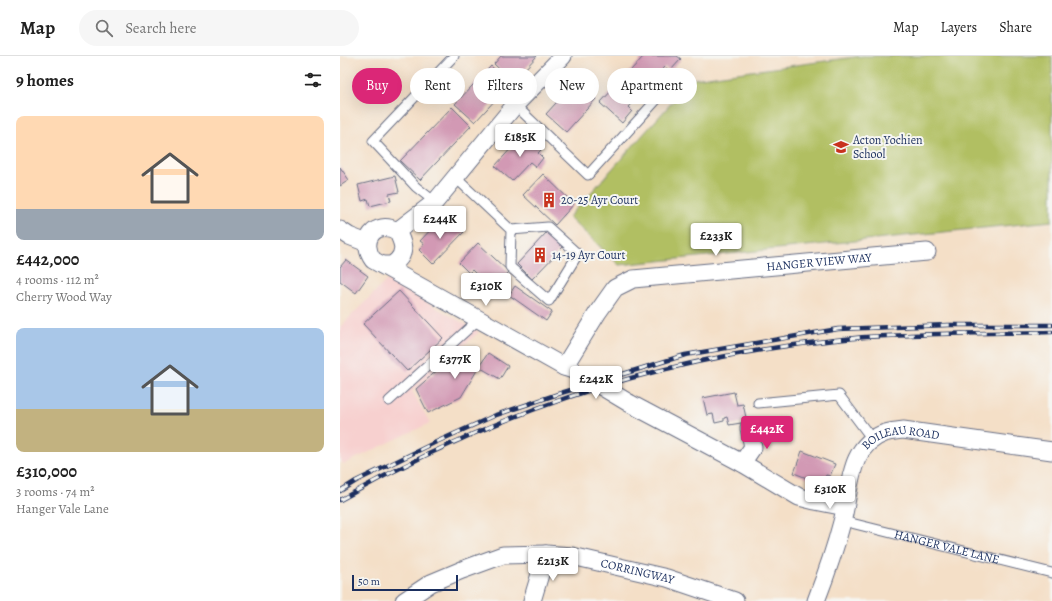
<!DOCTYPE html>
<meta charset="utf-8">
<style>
body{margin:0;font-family:Alegreya,serif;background:#f6f6f6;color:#222;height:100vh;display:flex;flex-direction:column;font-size:15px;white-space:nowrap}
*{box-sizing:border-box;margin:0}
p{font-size:13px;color:#767676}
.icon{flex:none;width:22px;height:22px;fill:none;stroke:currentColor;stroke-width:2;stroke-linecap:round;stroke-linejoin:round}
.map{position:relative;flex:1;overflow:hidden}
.drawer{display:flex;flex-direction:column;background:#fff;width:340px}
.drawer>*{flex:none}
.banner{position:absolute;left:12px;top:12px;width:380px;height:36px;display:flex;gap:8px}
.scale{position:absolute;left:12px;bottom:10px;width:106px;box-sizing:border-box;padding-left:4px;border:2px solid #1b2f5e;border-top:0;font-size:11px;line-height:14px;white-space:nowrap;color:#1b2f5e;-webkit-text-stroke:3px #f6f6f2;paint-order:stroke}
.price{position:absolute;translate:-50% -34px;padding:0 9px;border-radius:4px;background:#fff;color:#222;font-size:13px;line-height:26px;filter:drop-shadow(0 1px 2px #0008)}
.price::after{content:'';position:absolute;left:50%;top:24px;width:12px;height:9px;margin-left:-6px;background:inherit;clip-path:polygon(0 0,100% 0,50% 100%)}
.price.selected{background:#db2777;color:#fff}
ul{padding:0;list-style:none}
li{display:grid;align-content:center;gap:8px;height:212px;padding:0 16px}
li span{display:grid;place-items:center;height:124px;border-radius:8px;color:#555}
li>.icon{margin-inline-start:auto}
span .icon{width:72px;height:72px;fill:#fffc;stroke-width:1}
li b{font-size:17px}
h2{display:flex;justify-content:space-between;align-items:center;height:48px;padding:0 16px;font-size:17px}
.chip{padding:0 14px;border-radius:18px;background:#fff;box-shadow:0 4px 16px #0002;font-size:14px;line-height:36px}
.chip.selected{background:#db2777;color:#fff}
header{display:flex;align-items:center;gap:24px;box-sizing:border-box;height:56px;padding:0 20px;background:#fff;border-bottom:1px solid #e0e0e0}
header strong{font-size:19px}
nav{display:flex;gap:22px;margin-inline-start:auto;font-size:14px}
.search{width:280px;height:36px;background:#f6f6f6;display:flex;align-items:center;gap:10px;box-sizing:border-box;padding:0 14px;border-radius:22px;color:#767676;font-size:15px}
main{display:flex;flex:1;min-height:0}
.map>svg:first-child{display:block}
.built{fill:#f7d0cf}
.green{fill:#b1bf62;stroke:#667760}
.building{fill:#d299b4}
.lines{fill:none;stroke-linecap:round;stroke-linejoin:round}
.lane-casing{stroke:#676d83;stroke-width:11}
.street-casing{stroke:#676d83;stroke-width:19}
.lane{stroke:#fff;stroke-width:9}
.street{stroke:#fff;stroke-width:17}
.rail-casing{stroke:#1b2f5e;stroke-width:4.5}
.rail{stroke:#f6f6f2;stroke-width:3;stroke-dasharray:9;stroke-linecap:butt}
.street-bridge-casing{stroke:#676d83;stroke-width:19;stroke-linecap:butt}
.street-bridge{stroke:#fff;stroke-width:17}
.labels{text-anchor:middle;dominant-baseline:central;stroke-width:4;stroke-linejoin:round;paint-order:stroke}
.poi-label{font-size:12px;fill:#1b2f5e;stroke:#f6f6f2;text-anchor:start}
.street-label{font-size:12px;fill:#1b2f5e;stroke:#f6f6f2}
</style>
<header>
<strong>Map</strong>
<div class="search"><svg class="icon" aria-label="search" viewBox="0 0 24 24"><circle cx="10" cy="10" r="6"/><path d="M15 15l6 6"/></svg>Search here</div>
<nav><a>Map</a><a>Layers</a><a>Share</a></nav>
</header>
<main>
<section class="drawer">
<h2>9 homes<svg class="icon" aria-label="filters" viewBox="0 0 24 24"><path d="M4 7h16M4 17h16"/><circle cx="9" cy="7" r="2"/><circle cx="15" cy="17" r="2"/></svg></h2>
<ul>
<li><span style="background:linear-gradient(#ffd9b3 75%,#9aa5b1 0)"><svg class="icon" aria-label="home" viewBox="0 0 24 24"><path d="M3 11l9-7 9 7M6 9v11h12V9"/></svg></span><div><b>£442,000</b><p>4 rooms · 112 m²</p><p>Cherry Wood Way</p></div></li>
<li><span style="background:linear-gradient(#a9c7e8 65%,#c2b280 0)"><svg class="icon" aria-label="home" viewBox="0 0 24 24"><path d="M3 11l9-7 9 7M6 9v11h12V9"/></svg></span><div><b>£310,000</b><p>3 rooms · 74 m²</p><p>Hanger Vale Lane</p></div></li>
</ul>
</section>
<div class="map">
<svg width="712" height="545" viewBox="0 0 712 545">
<rect width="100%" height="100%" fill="#f6f6f2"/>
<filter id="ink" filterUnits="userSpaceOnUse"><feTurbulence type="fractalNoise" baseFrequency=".025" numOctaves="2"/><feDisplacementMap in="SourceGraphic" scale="8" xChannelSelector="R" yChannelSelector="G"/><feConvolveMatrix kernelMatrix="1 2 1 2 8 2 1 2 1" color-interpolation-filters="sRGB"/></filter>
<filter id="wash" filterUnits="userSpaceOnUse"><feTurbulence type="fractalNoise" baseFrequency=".012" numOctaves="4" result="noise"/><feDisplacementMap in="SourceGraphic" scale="16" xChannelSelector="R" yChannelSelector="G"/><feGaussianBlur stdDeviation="0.9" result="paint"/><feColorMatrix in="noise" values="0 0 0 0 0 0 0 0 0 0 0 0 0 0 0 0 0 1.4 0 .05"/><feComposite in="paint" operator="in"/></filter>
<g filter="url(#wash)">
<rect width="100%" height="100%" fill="#f4dfc7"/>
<path class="built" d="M47,224l92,52 -67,59 18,32 -86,41 -4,-4v-133z"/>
<path class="green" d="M522,0h190v165l-433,44 -50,-48 124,-138z"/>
<g id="blocks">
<g class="building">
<path d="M161,0h36l-24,26 -19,-18z"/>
<path d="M304,0h33l4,3 -11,12 -5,-4 -37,40 4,4 -10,12 -22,-20z"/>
<path d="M151,10l19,18 -35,38 -20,-18z"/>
<path d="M236,25l20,18 -30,33 -20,-18z"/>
<path d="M112,51l19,19 -51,54 -20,-19z"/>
<path d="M184,78l17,16 -3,3 5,5 -7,9 -6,-5 -18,19 -17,-15z"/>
<path d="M0,111l9,13 -9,6z"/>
<path d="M203,118l31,30 -19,21 -32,-30z"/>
<path d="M55,120l4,16 -10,2 2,7 -21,5 -2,-7 -6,2 -4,-16z"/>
<path d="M108,161l16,15 -31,32 -14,-14 5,-6 -4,-3 16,-17 3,3z"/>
<path d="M207,176l16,15 -31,32 -15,-15z"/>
<path d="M138,187l31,29 -17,18 -20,-20 -3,3 -10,-10z"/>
<path d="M6,204l22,16 -12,17 -16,-12v-14z"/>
<path d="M175,230l37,26 -6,9 -37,-26z"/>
<path d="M59,235l44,47 -36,33 -44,-47z"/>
<path d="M117,297l22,14 9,-14 20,13 -8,13 -21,-12 -18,30 -33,16 -12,-24z"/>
<path d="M394,336l3,13 6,-1 4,18 -18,3 -2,-8 -3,1v3l-9,2 -2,-9 -6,1 -4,-17z"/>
<path d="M462,395l33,13 -5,12 -4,-1 -4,9 -28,-11z"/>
</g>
</g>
</g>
<g filter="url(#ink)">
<use href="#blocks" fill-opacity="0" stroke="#676d83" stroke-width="1"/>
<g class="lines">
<g class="lane-casing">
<g id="lane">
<path d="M175,49l73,70 83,-91"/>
<path d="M116,122l55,52 -1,37 39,34 29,-47 -30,-27 -37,3"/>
<path d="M95,146l-19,-15 -43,-46 81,-85"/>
<path d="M49,345l89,-81"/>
<path d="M418,347l81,-8 33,44"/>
<path id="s1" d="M503,465l209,52"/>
</g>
</g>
<g class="street-casing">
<g id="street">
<path d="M0,174l9,6 18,7"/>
<path d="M57,175c-22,-12 -38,10 -24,29l191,107 9,3"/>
<path d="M57,175l38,-29 80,-97 48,-49"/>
<path d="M42,209c3,0 7,0 10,0 2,-1 3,-3 5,-4 10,-10 5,-20 0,-30"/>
<path id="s2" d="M224,311l34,-55 17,-24 18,-9 294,-27"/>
<path d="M289,347l113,60 57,34 16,4 30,6"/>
<path d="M402,407l11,-16 -4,-19"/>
<path id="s3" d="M64,545l27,-18 31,-13 41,-15 43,-1 26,2 95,22 68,23"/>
<path d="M192,545l14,-47"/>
<path id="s4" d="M476,545c10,-26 19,-52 26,-79 9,-32 5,-76 43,-89 5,-2 13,-2 18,-3l149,21"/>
</g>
</g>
<use href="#lane" class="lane"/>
<use href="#street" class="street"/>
<g class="rail-casing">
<g id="rail">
<path d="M0,435l16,-10 78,-38 62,-28 65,-22 124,-38 153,-26 111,-4h103"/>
<path d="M0,444c92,-52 190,-94 291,-122 73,-20 149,-33 224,-40 18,-2 37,-2 56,-3 47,-2 94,-2 141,-3"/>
</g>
</g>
<use href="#rail" class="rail"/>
<g class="street-bridge-casing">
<path id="street-bridge" d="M239,317l50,30"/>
</g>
<use href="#street-bridge" class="street-bridge"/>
</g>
</g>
<defs>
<g id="school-bare" transform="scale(1.2)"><path d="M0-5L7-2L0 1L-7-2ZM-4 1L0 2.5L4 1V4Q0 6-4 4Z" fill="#c8321e" stroke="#f6f6f2" stroke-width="2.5" paint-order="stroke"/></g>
<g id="building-bare" transform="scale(1.2)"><path d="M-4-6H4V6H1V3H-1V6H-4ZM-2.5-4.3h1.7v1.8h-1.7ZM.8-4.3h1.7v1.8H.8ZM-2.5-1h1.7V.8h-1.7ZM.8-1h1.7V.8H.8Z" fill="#c8321e" stroke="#f6f6f2" stroke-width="2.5" paint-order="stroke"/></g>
</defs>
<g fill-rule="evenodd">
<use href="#school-bare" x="501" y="91"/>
<use href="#building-bare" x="209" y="144"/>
<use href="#building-bare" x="200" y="199"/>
</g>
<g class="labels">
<g class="poi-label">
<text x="513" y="84">Acton Yochien<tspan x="513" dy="14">School</tspan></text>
<text x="221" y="144">20-25 Ayr Court</text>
<text x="212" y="199">14-19 Ayr Court</text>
</g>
<g class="street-label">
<text stroke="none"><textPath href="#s2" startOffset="301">HANGER VIEW WAY</textPath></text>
<text stroke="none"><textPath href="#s4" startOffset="202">BOILEAU ROAD</textPath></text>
<text stroke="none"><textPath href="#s1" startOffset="107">HANGER VALE LANE</textPath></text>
<text stroke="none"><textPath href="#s3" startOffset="246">CORRINGWAY</textPath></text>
</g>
</g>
</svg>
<div class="scale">50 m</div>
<b class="price" style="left:180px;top:102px">£185K</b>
<b class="price" style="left:100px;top:184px">£244K</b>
<b class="price" style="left:376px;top:201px">£233K</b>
<b class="price" style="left:146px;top:251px">£310K</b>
<b class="price" style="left:115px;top:324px">£377K</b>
<b class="price" style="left:256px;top:344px">£242K</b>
<b class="price selected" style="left:427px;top:394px">£442K</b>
<b class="price" style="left:490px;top:454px">£310K</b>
<b class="price" style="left:213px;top:526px">£213K</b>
<div class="banner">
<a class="chip selected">Buy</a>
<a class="chip">Rent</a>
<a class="chip">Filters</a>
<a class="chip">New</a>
<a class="chip">Apartment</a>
</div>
</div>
</main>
